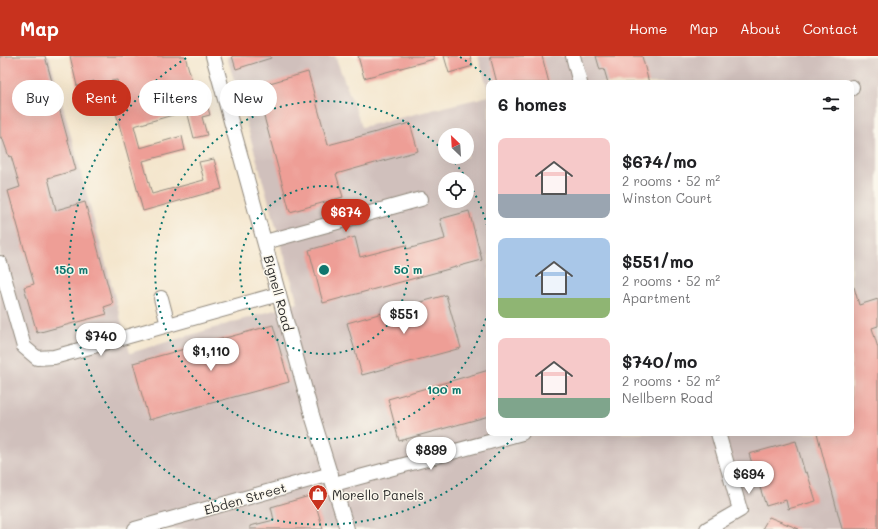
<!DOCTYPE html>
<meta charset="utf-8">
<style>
body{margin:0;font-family:Mali,sans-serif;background:#f6f6f6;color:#202124;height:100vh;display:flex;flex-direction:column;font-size:15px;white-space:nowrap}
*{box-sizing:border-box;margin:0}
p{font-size:13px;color:#757577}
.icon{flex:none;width:22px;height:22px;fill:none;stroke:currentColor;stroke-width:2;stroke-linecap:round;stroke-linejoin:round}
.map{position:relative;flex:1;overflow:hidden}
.side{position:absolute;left:486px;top:24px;width:368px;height:356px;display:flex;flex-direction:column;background:#fff;border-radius:8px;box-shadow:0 4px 16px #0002}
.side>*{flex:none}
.guide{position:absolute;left:12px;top:24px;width:380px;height:36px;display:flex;gap:8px}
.needle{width:26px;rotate:335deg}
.controls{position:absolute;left:438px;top:72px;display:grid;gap:8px}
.controls a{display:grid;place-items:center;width:36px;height:36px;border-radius:50%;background:#fff;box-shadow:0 4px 16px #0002;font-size:20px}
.price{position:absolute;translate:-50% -34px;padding:0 9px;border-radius:14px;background:#fff;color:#222;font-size:13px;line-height:26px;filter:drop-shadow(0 1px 2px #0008)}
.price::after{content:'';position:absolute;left:50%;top:24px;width:12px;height:9px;margin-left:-6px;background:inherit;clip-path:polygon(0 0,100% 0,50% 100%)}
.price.current{background:#c8321e;color:#fff}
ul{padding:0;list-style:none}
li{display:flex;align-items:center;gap:12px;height:100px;padding:0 12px}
li span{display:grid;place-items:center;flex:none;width:112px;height:80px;border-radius:8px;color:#555}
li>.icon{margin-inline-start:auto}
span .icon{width:48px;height:48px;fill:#fffc;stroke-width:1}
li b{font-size:17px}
h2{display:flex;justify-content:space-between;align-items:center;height:48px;padding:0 12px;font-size:17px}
.chip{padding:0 14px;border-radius:18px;background:#fff;box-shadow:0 4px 16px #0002;font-size:14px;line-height:36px}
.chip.current{background:#c8321e;color:#fff}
header{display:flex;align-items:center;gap:24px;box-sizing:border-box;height:56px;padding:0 20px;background:#c8321e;color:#fff}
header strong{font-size:19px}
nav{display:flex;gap:22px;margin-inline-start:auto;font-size:14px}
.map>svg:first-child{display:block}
.industrial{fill:#d0c0bc;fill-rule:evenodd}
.building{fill:#ee9e96}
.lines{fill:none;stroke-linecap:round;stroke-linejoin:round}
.minor-casing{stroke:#90887c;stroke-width:16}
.minor{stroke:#fff;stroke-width:14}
.ring{fill:none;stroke:#0f766e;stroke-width:2;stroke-dasharray:2 4}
.labels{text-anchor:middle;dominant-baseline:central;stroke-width:3;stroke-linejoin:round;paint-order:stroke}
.street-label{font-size:13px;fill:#2b2b2b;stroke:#fbf7ec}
.poi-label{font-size:13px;fill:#2b2b2b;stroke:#fbf7ec;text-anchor:start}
.centre{fill:#0f766e;stroke:#fbf7ec;stroke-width:2}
.ring-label{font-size:12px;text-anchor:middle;font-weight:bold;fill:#0f766e;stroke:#fbf7ec;stroke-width:3;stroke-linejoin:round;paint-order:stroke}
</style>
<header>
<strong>Map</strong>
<nav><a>Home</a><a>Map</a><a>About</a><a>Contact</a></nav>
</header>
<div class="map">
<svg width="878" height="473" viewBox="0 0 878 473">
<rect width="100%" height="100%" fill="#fbf7ec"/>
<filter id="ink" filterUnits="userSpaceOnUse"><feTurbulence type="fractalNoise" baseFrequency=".025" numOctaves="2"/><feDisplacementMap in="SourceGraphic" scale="8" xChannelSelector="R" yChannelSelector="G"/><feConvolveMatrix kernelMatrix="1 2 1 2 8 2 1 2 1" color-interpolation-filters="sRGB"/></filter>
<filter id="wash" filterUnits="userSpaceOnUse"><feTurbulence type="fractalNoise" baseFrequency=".012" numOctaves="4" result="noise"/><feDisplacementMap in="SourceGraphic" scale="16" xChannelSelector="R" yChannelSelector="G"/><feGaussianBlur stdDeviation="0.9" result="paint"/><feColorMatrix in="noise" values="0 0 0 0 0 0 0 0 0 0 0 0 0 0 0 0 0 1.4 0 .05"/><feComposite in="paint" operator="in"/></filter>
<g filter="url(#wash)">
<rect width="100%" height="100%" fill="#f4e6cd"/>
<path class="industrial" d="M0,0h49l81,297 168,-50 -71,-247h108l27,71 127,-31v337h362v-350h-362v10l-11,-37h400v473h-878zM445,79h22v22h-22zM445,123h22v22h-22z"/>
<g id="blocks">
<g class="building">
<path d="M0,0h45l31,114 -28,8 8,32 29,-8 28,102 -9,3 3,7 -70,19 -13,-46 10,-3 -26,-93 12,-4 -9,-31 -2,1 -7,-20 -2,1z"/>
<path d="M70,0h115l11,39 8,-2 6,22 -8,2 5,18 -13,3 -7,-27 -53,15 6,22 42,-12 3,14 -42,11 9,33 52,-14 -5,-18 15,-3 8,30 -79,22 -30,-109 10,-2 -6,-20 -22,4 -1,-3 -17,5z"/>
<path d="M232,0h38l1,2 -35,11z"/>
<path d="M358,0h76v3l-70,19z"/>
<path d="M444,0h26l3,10 -24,7z"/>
<path d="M490,0h52l7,27h-52z"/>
<path d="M596,0h46l7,27h-41l-4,-14 -4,1z"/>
<path d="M308,16l20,73 82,-22 8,28 -82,23 7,23 -53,15 -34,-125z"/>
<path d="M469,155l13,49 -159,43 -14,-53 46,-13 5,20 46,-12 1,4 38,-10 -5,-20z"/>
<path d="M851,231h3l5,18 19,-6v27l-6,2 6,20v181h-36l-25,-96h34z"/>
<path d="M446,239l15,53 -99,27 -15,-52z"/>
<path d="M273,269l16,57 -140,38 -16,-57z"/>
<path d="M489,314v46l-90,25 -11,-42z"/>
<path d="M796,385l9,32 2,-1 9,29 -28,8 -2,-9 -20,6 -17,-52z"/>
<path d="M313,439l10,34h-73v-3l24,-6 -3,-13z"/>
<path d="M769,461l30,12h-37z"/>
</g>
</g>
</g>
<g filter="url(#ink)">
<use href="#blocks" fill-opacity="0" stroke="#90887c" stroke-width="1"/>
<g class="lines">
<g class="minor-casing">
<g id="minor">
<path d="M213,0l99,359 35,114"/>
<path d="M573,0l7,27"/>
<path d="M851,33l1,-2"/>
<path d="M265,186l156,-43"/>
<path d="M0,207l24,84 13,11 17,-1 225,-63"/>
<path d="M161,242l7,27"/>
<path d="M334,428l188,-51"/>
<path d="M135,473l196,-55"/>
<path d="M707,473l33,-19 -22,-77"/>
</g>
</g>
<use href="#minor" class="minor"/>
</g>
</g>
<g class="ring">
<circle cx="324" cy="214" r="84"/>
<path d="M489 251A169 169 0 1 1 445 96M451 102A169 169 0 0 1 466 122M467 124A169 169 0 0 1 489 177"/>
<path d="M516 378A253 253 0 1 1 188 1M460 1A253 253 0 0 1 493 26"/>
</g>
<defs>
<g id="shop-pin" transform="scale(1)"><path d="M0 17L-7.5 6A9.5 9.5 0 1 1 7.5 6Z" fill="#c8321e" stroke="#fbf7ec"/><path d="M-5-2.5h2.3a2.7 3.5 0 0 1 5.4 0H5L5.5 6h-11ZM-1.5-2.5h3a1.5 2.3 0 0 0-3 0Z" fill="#fff"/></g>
</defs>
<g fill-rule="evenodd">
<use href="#shop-pin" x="318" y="438"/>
</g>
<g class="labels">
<g class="street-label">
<text transform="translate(279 237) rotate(75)">Bignell Road</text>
<text transform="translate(245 442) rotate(-16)">Ebden Street</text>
</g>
<g class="poi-label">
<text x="332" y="438">Morello Panels</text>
</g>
</g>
<circle cx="324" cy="214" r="6" class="centre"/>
<g class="ring-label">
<text x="408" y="218">50 m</text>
<text x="71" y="218">150 m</text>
<text x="444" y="338">100 m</text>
</g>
</svg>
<div class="controls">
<a><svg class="needle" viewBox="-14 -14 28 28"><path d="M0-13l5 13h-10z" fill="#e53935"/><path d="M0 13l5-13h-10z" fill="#757577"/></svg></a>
<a><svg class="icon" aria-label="locate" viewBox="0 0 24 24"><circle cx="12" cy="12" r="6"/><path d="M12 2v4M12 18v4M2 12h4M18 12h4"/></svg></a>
</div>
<b class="price current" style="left:346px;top:177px">$674</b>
<b class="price" style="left:404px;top:279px">$551</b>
<b class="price" style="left:101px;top:301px">$740</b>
<b class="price" style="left:211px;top:316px">$1,110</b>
<b class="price" style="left:431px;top:415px">$899</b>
<b class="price" style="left:749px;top:439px">$694</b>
<div class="guide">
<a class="chip">Buy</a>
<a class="chip current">Rent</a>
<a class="chip">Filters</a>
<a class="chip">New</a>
</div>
<section class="side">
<h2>6 homes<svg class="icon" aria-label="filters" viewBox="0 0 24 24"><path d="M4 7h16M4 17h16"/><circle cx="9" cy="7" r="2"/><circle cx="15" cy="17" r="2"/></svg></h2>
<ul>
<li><span style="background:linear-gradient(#f6c9c9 70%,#9aa5b1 0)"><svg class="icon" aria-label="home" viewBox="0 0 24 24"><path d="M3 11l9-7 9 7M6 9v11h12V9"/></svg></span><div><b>$674/mo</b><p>2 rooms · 52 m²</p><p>Winston Court</p></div></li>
<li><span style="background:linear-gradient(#a9c7e8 75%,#8fb573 0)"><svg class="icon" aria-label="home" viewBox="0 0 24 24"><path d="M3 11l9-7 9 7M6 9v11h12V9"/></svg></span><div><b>$551/mo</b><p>2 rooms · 52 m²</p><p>Apartment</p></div></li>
<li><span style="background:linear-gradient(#f6c9c9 75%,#7fa58c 0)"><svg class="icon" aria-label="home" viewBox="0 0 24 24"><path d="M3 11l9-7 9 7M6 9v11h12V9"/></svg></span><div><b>$740/mo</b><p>2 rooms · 52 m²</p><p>Nellbern Road</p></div></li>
</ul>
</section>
</div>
